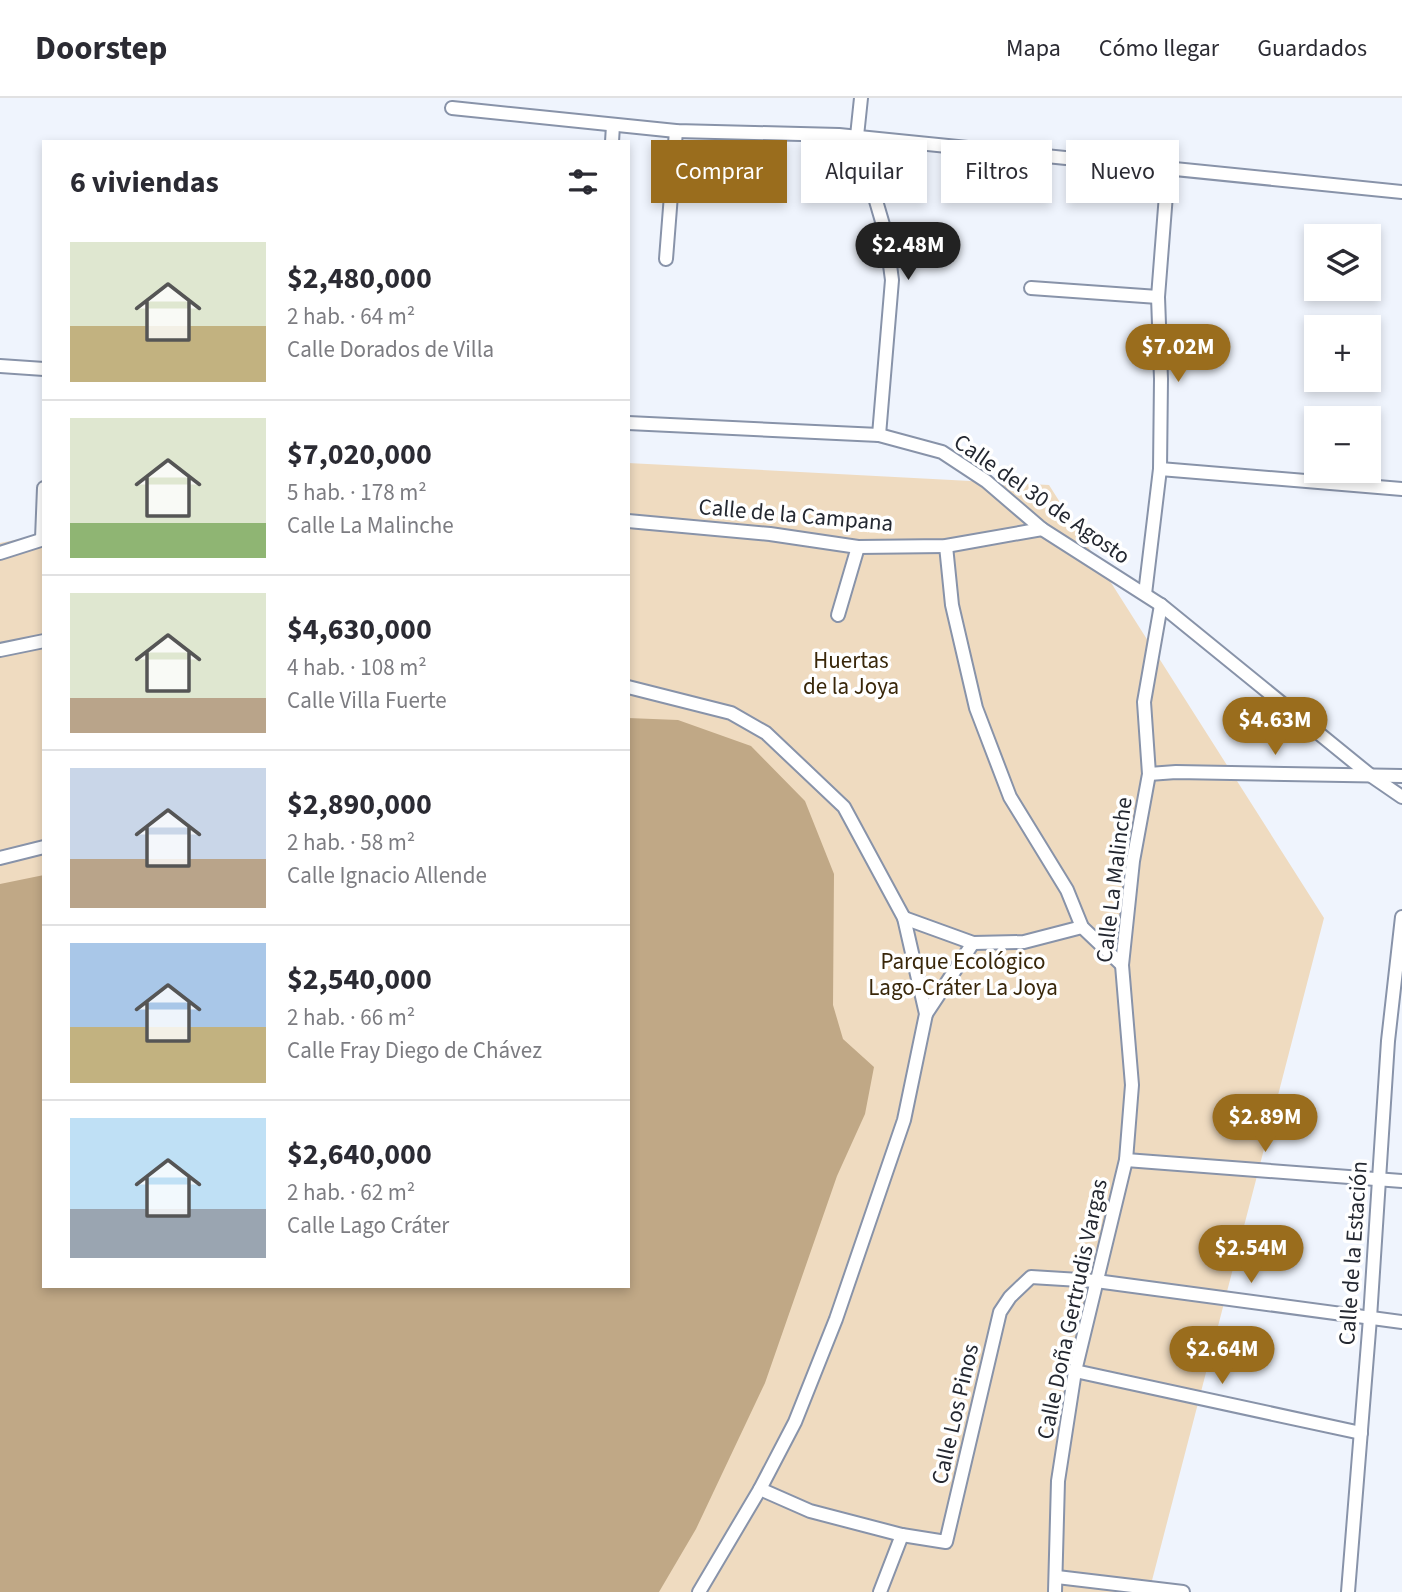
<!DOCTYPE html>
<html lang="es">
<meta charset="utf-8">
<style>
body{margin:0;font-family:"Source Sans 3",sans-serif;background:#f7f7f7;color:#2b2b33;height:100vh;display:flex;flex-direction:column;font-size:26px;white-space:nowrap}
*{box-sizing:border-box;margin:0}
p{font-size:23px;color:#7c7c81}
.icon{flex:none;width:38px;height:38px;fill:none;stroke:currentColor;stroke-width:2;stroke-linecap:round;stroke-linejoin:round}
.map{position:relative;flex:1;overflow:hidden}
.details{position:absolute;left:42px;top:42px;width:588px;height:1148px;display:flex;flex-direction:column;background:#fff;border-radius:0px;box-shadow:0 4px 10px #0003}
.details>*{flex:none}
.hud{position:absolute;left:651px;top:42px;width:646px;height:63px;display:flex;gap:14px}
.tools{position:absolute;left:1304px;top:126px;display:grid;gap:14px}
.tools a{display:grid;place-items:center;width:77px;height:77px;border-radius:0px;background:#fff;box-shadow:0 4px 10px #0003;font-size:35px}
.price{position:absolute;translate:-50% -60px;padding:0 16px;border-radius:24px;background:#9a6d1d;color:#fff;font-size:23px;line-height:46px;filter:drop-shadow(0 2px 4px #0008)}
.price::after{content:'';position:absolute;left:50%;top:42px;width:21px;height:16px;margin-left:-10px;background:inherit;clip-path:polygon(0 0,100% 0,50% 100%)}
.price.on{background:#222;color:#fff}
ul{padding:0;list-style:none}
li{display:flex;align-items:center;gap:21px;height:175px;padding:0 28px}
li+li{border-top:2px solid #e1e1e2}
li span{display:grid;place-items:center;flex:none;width:196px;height:140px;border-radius:0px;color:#555}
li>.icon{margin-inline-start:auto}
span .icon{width:84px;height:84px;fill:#fffc;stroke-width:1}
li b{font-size:30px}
h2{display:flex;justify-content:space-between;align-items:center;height:84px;padding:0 28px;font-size:30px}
.chip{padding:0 24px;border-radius:0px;background:#fff;box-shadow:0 4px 10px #0003;font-size:24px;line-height:63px}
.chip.on{background:#9a6d1d;color:#fff}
header{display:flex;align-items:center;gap:42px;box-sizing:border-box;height:98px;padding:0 35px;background:#fff;border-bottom:2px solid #e1e1e2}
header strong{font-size:33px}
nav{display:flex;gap:38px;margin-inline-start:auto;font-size:24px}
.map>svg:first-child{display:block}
.green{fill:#efdbc0}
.water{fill:#c0a886}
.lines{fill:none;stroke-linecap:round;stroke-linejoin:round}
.street-casing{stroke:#8893a9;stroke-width:16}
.street{stroke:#fff;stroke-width:12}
.labels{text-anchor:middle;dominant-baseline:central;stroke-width:7;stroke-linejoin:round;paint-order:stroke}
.street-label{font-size:23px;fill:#242831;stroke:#fff}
.park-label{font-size:23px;fill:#39270a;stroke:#fff}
</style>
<header>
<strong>Doorstep</strong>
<nav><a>Mapa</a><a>Cómo llegar</a><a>Guardados</a></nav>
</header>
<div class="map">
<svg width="1402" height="1494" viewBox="0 0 1402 1494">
<rect width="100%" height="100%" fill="#eff4fd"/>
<path class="green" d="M628,365l421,22 275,433 -175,674h-1149v-1049l44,-9v752h584z"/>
<path class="water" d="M628,620l50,2 73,26 54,55 29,73 -1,131 10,34 31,28 -9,47 -28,62 -72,207 -69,146 -37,63h-659v-708l44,-9v411h584z"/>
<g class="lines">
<g class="street-casing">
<g id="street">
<path d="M861,0l-4,38 29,99 6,45 -13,155"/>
<path d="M452,10l224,23 163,4 563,57"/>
<path d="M612,44l1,-17"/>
<path d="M666,161l10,-128"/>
<path d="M1031,190l127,9"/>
<path d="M0,268l44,3"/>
<path d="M628,325l251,12 63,17 44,29 56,48 119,76 209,170 32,22"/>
<path d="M1160,371l242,20"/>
<path d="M628,423l142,13 88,13 88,-1 96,-17"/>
<path d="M42,441l2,-51"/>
<path d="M946,448l6,59 24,103 34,89 57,93 15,37 40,38"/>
<path d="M0,455l44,-14"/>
<path d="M1145,496l15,-125 1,-90 -3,-82 10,-128"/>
<path d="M838,517l20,-68"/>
<path d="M0,552l44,-9"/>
<path d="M628,589l103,26 35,20 78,74 60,111 22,96 -22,106 -68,199 -41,103 -35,67 -61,103"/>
<path d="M1149,676l27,-2 226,4"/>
<path d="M0,760l44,-11"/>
<path d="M904,820l69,25 51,-1 58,-15"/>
<path d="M926,916l47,-71"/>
<path d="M1126,1062l276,21"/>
<path d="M1075,1273l286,62"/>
<path d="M760,1391l50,22 92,24 44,7 54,-230 10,-15 21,-20 65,4 306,41"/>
<path d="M1057,1479l126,15"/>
<path d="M880,1494l22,-57"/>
<path d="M1055,1494l3,-111 17,-110 51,-211 6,-75 -10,-120 11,-104 16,-87 -5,-72 17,-97"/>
<path d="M1348,1494l22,-274 18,-277 14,-124"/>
</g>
</g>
<use href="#street" class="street"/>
</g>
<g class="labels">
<g class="street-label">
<text transform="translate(1042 401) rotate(35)">Calle del 30 de Agosto</text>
<text transform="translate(796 417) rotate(5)">Calle de la Campana</text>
<text transform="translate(1114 782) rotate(-83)">Calle La Malinche</text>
<text transform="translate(1353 1155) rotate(-86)">Calle de la Estación</text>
<text transform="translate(1072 1211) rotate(-78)">Calle Doña Gertrudis Vargas</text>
<text transform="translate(955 1316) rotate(-77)">Calle Los Pinos</text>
</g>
<g class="park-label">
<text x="851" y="562">Huertas<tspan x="851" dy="26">de la Joya</tspan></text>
<text x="963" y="863">Parque Ecológico<tspan x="963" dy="26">Lago-Cráter La Joya</tspan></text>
</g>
</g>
</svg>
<div class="tools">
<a><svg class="icon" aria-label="layers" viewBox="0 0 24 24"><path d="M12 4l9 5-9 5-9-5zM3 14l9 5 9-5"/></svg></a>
<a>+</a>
<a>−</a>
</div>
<b class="price on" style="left:908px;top:184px">$2.48M</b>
<b class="price" style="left:1178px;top:286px">$7.02M</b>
<b class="price" style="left:1275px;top:659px">$4.63M</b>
<b class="price" style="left:1265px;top:1056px">$2.89M</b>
<b class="price" style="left:1251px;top:1187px">$2.54M</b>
<b class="price" style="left:1222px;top:1288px">$2.64M</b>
<div class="hud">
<a class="chip on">Comprar</a>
<a class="chip">Alquilar</a>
<a class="chip">Filtros</a>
<a class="chip">Nuevo</a>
</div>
<section class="details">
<h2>6 viviendas<svg class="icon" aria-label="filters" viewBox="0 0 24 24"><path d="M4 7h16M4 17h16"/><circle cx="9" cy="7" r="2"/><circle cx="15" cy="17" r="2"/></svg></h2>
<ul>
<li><span style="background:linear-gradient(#dfe7d0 60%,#c2b280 0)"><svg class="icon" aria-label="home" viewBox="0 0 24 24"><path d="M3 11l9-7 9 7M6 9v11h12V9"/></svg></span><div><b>$2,480,000</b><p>2 hab. · 64 m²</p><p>Calle Dorados de Villa</p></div></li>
<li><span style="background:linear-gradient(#dfe7d0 75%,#8fb573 0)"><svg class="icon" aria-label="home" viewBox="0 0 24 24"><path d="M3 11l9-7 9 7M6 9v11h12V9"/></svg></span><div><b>$7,020,000</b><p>5 hab. · 178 m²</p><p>Calle La Malinche</p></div></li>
<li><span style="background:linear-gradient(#dfe7d0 75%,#b9a48a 0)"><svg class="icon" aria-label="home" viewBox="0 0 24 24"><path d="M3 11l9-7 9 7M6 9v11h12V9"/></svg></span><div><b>$4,630,000</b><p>4 hab. · 108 m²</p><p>Calle Villa Fuerte</p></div></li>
<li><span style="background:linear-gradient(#c9d6e8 65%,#b9a48a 0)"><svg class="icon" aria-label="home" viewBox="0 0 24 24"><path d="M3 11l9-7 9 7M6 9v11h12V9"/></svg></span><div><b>$2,890,000</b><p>2 hab. · 58 m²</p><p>Calle Ignacio Allende</p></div></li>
<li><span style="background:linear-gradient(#a9c7e8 60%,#c2b280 0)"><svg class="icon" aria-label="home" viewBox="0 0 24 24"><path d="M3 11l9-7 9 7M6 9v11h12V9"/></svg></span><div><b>$2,540,000</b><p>2 hab. · 66 m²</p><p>Calle Fray Diego de Chávez</p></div></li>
<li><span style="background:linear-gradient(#bfe0f5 65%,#9aa5b1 0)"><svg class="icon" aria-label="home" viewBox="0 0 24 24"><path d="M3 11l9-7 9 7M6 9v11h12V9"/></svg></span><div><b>$2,640,000</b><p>2 hab. · 62 m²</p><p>Calle Lago Cráter</p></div></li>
</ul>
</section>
</div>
